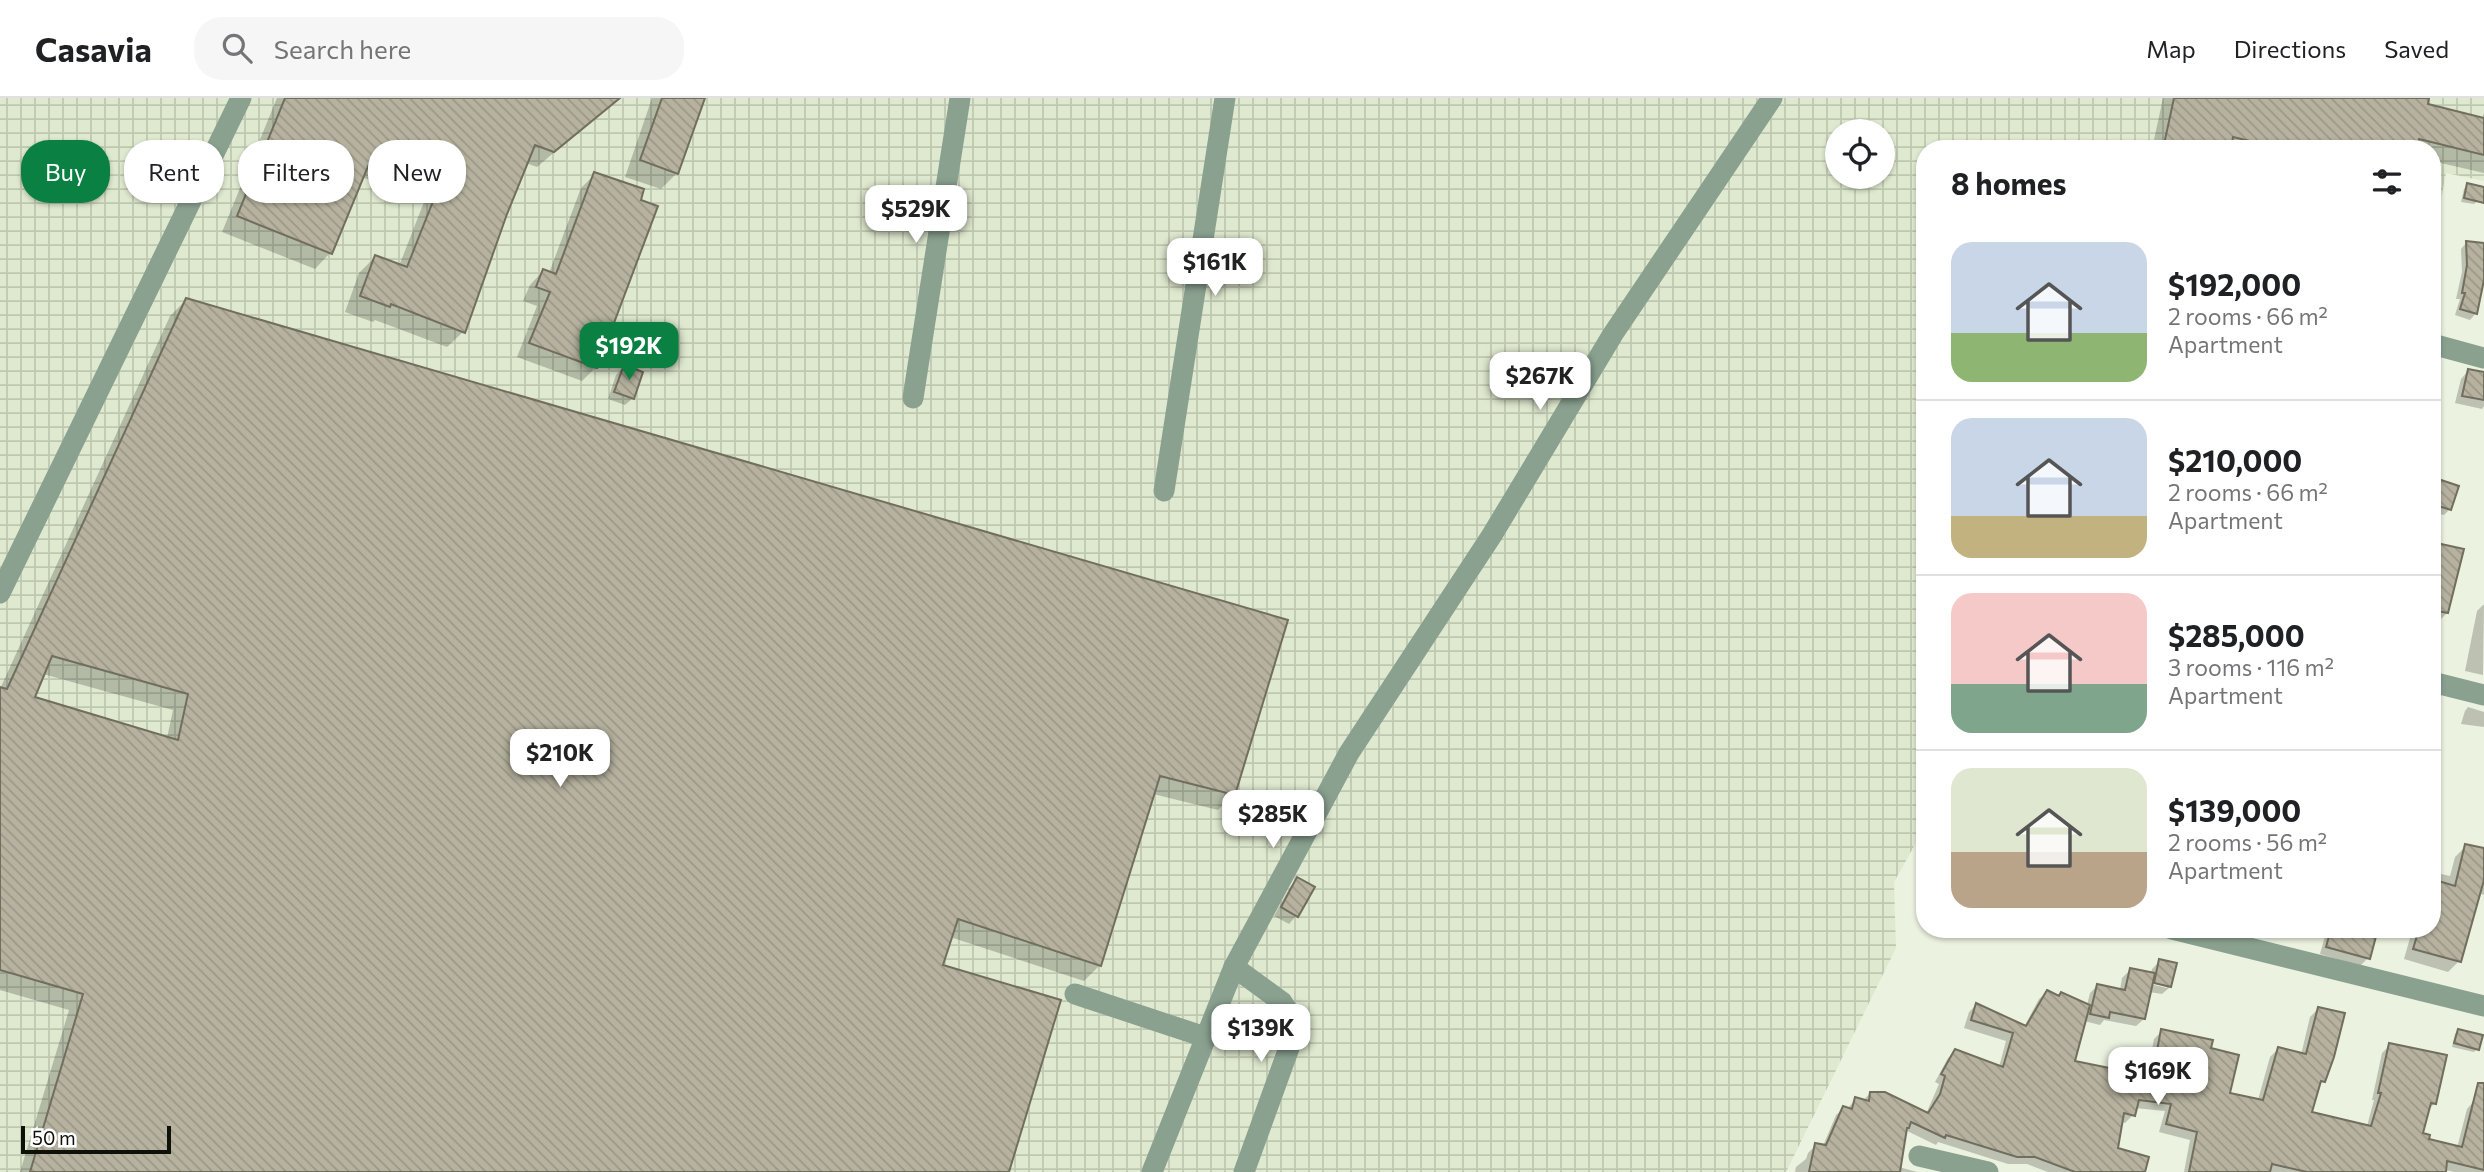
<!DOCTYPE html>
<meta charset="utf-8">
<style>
body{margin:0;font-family:Commissioner,sans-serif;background:#f6f6f6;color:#202124;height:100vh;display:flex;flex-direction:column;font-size:26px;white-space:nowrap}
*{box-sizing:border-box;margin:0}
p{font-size:23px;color:#757577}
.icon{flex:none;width:38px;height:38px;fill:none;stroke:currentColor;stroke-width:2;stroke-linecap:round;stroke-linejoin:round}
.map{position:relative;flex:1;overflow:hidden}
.details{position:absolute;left:1916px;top:42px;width:525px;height:798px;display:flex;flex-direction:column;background:#fff;border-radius:28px;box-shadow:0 2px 5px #0004}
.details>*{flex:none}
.guide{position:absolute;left:21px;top:42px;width:665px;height:63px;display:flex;gap:14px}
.buttons{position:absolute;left:1825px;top:21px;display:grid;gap:14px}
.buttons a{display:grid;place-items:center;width:70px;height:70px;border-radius:50%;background:#fff;box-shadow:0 2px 5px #0004;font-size:35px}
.scale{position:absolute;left:21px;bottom:18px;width:150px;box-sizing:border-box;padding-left:7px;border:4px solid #0e100a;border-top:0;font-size:19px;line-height:24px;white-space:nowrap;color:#0e100a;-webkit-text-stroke:5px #fff;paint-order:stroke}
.price{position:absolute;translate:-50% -60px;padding:0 16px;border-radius:14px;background:#fff;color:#222;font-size:23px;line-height:46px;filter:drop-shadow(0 2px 4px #0008)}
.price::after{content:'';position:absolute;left:50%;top:42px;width:21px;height:16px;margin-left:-10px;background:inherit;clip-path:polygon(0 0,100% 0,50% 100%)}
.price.selected{background:#0b8043;color:#fff}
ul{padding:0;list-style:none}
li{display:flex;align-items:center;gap:21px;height:175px;padding:0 35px}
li+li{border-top:2px solid #e0e0e0}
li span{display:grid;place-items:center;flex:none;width:196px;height:140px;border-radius:21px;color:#555}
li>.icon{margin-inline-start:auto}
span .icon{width:84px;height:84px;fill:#fffc;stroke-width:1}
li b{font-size:30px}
h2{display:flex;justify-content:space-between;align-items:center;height:84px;padding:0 35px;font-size:30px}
.chip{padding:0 24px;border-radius:28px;background:#fff;box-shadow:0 2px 5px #0004;font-size:24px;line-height:63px}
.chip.selected{background:#0b8043;color:#fff}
header{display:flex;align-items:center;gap:42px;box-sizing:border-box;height:98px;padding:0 35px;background:#fff;border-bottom:2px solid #e0e0e0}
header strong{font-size:33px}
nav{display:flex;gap:38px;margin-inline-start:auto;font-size:24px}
.search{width:490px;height:63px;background:#f6f6f6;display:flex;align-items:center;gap:18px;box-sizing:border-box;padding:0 24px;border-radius:28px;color:#757577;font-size:26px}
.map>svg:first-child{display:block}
.industrial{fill:url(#industrial-grid);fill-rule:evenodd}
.shadow{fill:#0003;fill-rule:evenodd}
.building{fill:url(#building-back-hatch);stroke:#726e5d;stroke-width:2;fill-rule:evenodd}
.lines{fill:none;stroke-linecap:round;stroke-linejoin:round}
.minor{stroke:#8aa190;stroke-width:21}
</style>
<header>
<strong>Casavia</strong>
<div class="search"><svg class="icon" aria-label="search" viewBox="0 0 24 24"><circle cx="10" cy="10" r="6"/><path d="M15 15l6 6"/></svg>Search here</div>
<nav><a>Map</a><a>Directions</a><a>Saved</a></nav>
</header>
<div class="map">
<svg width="2484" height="1074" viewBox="0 0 2484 1074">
<defs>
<pattern id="industrial-grid" width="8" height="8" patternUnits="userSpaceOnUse" patternTransform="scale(1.75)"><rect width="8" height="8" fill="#dfe9cf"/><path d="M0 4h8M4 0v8" fill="none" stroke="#bec7b0"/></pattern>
<pattern id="building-back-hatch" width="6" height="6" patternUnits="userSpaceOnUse" patternTransform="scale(1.75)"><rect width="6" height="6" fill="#b6b29f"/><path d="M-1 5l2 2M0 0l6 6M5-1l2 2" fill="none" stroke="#9b9888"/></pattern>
</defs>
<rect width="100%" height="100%" fill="#ebf2df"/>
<path class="industrial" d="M0,0h2484v83l-38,-8 -13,70 -1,-94h-507v684l-8,8 -23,41 2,66 -110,224h-1786zM1838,33h45v46h-45z"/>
<g class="shadow">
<path d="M277,0h341l-81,69 -11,-4 -63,169 -16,15 -72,-27 -2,2 -28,-10 14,-39 16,-16 24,9 25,-64 -62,-25 -32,76 -15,16 -93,-37z"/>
<path d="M652,0h51l-26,75 -16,16 -36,-12z"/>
<path d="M2163,0h264l-2,7 56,14 3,-5v59l-52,-12v-12h-280z"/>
<path d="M595,76l1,193 -14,14 -65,-24 20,-51 -14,-5 7,-16 13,-14 6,2 32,-85z"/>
<path d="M2468,87l10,16 -4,3 -13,-2 3,-13z"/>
<path d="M2467,144h17v41l-8,30 -6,7 -15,-5 5,-16h-4l6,-27 -1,-23z"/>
<path d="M186,202l1048,494 -16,16 -65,-16 -53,171 -16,16 -134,-44 -9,29 66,206h-987l49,-162 -69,-20v-301l170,-373zM43,576l130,36 -6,28 -134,-39z"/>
<path d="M624,269l9,31 -8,7 -17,-6 8,-24z"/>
<path d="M2468,273l16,3v32l-2,3 -27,-6 6,-24z"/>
<path d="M2432,368l6,2 -4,11 16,30 -6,6 -12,-3z"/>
<path d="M2432,445l15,70 -12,12 -3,-1z"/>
<path d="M2483,507h1l-1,70 -18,-4 12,-60z"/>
<path d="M2468,609l16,5v15l-23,-3 4,-13z"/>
<path d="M2466,748l18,4v45l-5,-2 -20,68 -11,11 -44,-13 8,-28 -5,-2h25v-57l18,4 5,-19z"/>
<path d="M1297,782l-1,36 -7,8 -15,-8 16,-29z"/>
<path d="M2242,831h43l-9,9z"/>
<path d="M2327,831h40l1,29 -8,8 -40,-12z"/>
<path d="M2160,863l10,26 -8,7 -13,-2 -5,27 -8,7 -32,-6 -4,5 -16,-4 -11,41 55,12h19l7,-35 8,-8 47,19 19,44 30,6 12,-43 8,-8 23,6 9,-38 8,-8 5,72 -6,6 -7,26 57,13 7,-26h-2l10,-47 8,-8 45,58 -8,8 -7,24 6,5 31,8 10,-39 7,-8 10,3v68h-30l-34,-8 -2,8h-234l6,-32 -31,-8 6,-21 -30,-3 -2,7 -8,8 -4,-1 -5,27 27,23h-95l-21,-8h-19l-70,-22 -2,3 -31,-15 -6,37 18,5h-122l1,-5 10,-8 2,-6 8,-8 7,1 13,-31 8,-7 3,1 9,-10 7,2 7,-8 56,21 13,-30 -4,-2 13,-24 7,-7 44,16 7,-26 -42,-13 5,-16 7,-7 48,22 15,-28 8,-7 10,5 4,-3 26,11 3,-12 7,-7 23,4 2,-12 8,-8 21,4 1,-5zM2145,882l22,5v3l-22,-5z"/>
<path d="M2458,933l19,18 -3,3 -22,-5 3,-13z"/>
</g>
<g class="building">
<path d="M285,0h335l-66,54 -19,-7 -28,69 -42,119 -74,-29 -1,3 -30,-11 15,-41 32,12 32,-81 -68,-27 -39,95 -95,-38z"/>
<path d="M662,0h43l-27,76 -38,-14z"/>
<path d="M2174,0h255l-1,6 56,14v37l-65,-16 -3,10h-56l-18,-5 -1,5h-58l-50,-12 -2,12h-68z"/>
<path d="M594,74l50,17 -3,11 17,6 -61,162 -68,-25 21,-51 -14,-5 7,-18 13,5z"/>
<path d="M2467,85l17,4v16l-20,-5z"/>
<path d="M2466,143l18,2v37l-7,34 -17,-5 5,-16h-3l5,-28z"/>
<path d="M186,200l1102,322 -53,175 -75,-19 -59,190 -143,-47 -15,46 118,35 -52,172h-979l53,-178 -83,-24v-283l7,2zM52,558l136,38 -10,46 -143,-43z"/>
<path d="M624,267l19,7 -9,27 -20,-7z"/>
<path d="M2468,271l16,3v28l-22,-4z"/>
<path d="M2432,379l27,9 -8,24 -19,-6z"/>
<path d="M2432,444l32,7 -16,64 -16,-3z"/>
<path d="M2465,746l19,4v32l-23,82 -48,-13 6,-20h13v-50l23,7z"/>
<path d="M1297,779l18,10 -17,30 -17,-10z"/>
<path d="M2331,831h47l-8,30 -44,-12z"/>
<path d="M2159,861l18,4 -6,24 -17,-4z"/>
<path d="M2130,870l25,5 -10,46 -35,-7 -1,6 -19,-4 7,-30 28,6z"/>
<path d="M2047,892l12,6 2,-4 29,13 -15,56 54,11v-2l24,3 8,-44 52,11 -2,8 28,7 -9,38 33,7 15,-53 28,7 12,-47 27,6 -11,44 -9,25 -4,-1 -9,31 59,14 10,-33h-3l11,-50 58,12 -11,49 -5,-1 -8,30 7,2 -1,4 33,8 16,-64h6v87l-37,-9 -1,11h-139l-35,-8 -2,8h-81l8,-40 -31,-8 5,-20 -32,-4 -4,16 -11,-3 -6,35 31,9 -4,15h-70l-40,-15h-18l-71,-22 -1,3 -34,-16 -2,6h-2l-7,44h-91l6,-29 11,2 17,-39 9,3 3,-12 14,4 1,-9h15l43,21 12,-19 5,-18 -4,-2 14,-25 48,18 10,-34 -42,-13 5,-17 50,23z"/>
<path d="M2458,931l25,6 -4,15 -25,-7z"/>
</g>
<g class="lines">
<g class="minor">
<path d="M2432,246l52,14"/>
<path d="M913,300l47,-300"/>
<path d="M1164,393l61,-393"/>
<path d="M0,495l241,-495"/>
<path d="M2432,584l52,13"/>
<path d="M2172,831l312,77"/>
<path d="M1234,869l48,35 15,24 -53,146"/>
<path d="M1075,896l130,43"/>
<path d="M1919,1058l69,16"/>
<path d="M1152,1074l82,-205 115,-214 143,-218 121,-201 159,-236"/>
</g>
</g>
</svg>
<div class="buttons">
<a><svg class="icon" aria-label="locate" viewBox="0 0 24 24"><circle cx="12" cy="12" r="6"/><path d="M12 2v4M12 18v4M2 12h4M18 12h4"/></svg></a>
</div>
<div class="scale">50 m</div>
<b class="price" style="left:916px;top:147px">$529K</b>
<b class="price" style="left:1215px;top:200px">$161K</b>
<b class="price selected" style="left:629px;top:284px">$192K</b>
<b class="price" style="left:1540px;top:314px">$267K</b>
<b class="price" style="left:560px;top:691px">$210K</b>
<b class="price" style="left:1273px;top:752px">$285K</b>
<b class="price" style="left:1261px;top:966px">$139K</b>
<b class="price" style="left:2158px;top:1009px">$169K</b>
<div class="guide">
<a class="chip selected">Buy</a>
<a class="chip">Rent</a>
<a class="chip">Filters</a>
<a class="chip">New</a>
</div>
<section class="details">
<h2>8 homes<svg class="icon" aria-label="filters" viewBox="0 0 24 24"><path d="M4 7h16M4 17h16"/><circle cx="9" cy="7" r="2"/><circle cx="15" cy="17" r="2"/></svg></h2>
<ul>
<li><span style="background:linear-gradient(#c9d6e8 65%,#8fb573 0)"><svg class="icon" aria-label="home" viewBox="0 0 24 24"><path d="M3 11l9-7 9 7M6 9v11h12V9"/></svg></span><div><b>$192,000</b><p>2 rooms · 66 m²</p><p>Apartment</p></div></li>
<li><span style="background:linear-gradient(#c9d6e8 70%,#c2b280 0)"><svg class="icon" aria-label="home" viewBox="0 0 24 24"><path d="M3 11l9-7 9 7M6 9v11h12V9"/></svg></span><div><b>$210,000</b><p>2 rooms · 66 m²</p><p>Apartment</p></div></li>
<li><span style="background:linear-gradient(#f6c9c9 65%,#7fa58c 0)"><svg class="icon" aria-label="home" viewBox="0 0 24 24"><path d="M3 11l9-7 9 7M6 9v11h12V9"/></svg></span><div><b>$285,000</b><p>3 rooms · 116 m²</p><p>Apartment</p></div></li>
<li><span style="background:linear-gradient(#dfe7d0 60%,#b9a48a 0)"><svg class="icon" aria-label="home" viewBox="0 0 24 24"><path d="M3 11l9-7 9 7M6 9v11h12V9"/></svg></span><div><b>$139,000</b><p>2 rooms · 56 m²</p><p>Apartment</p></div></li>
</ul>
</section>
</div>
